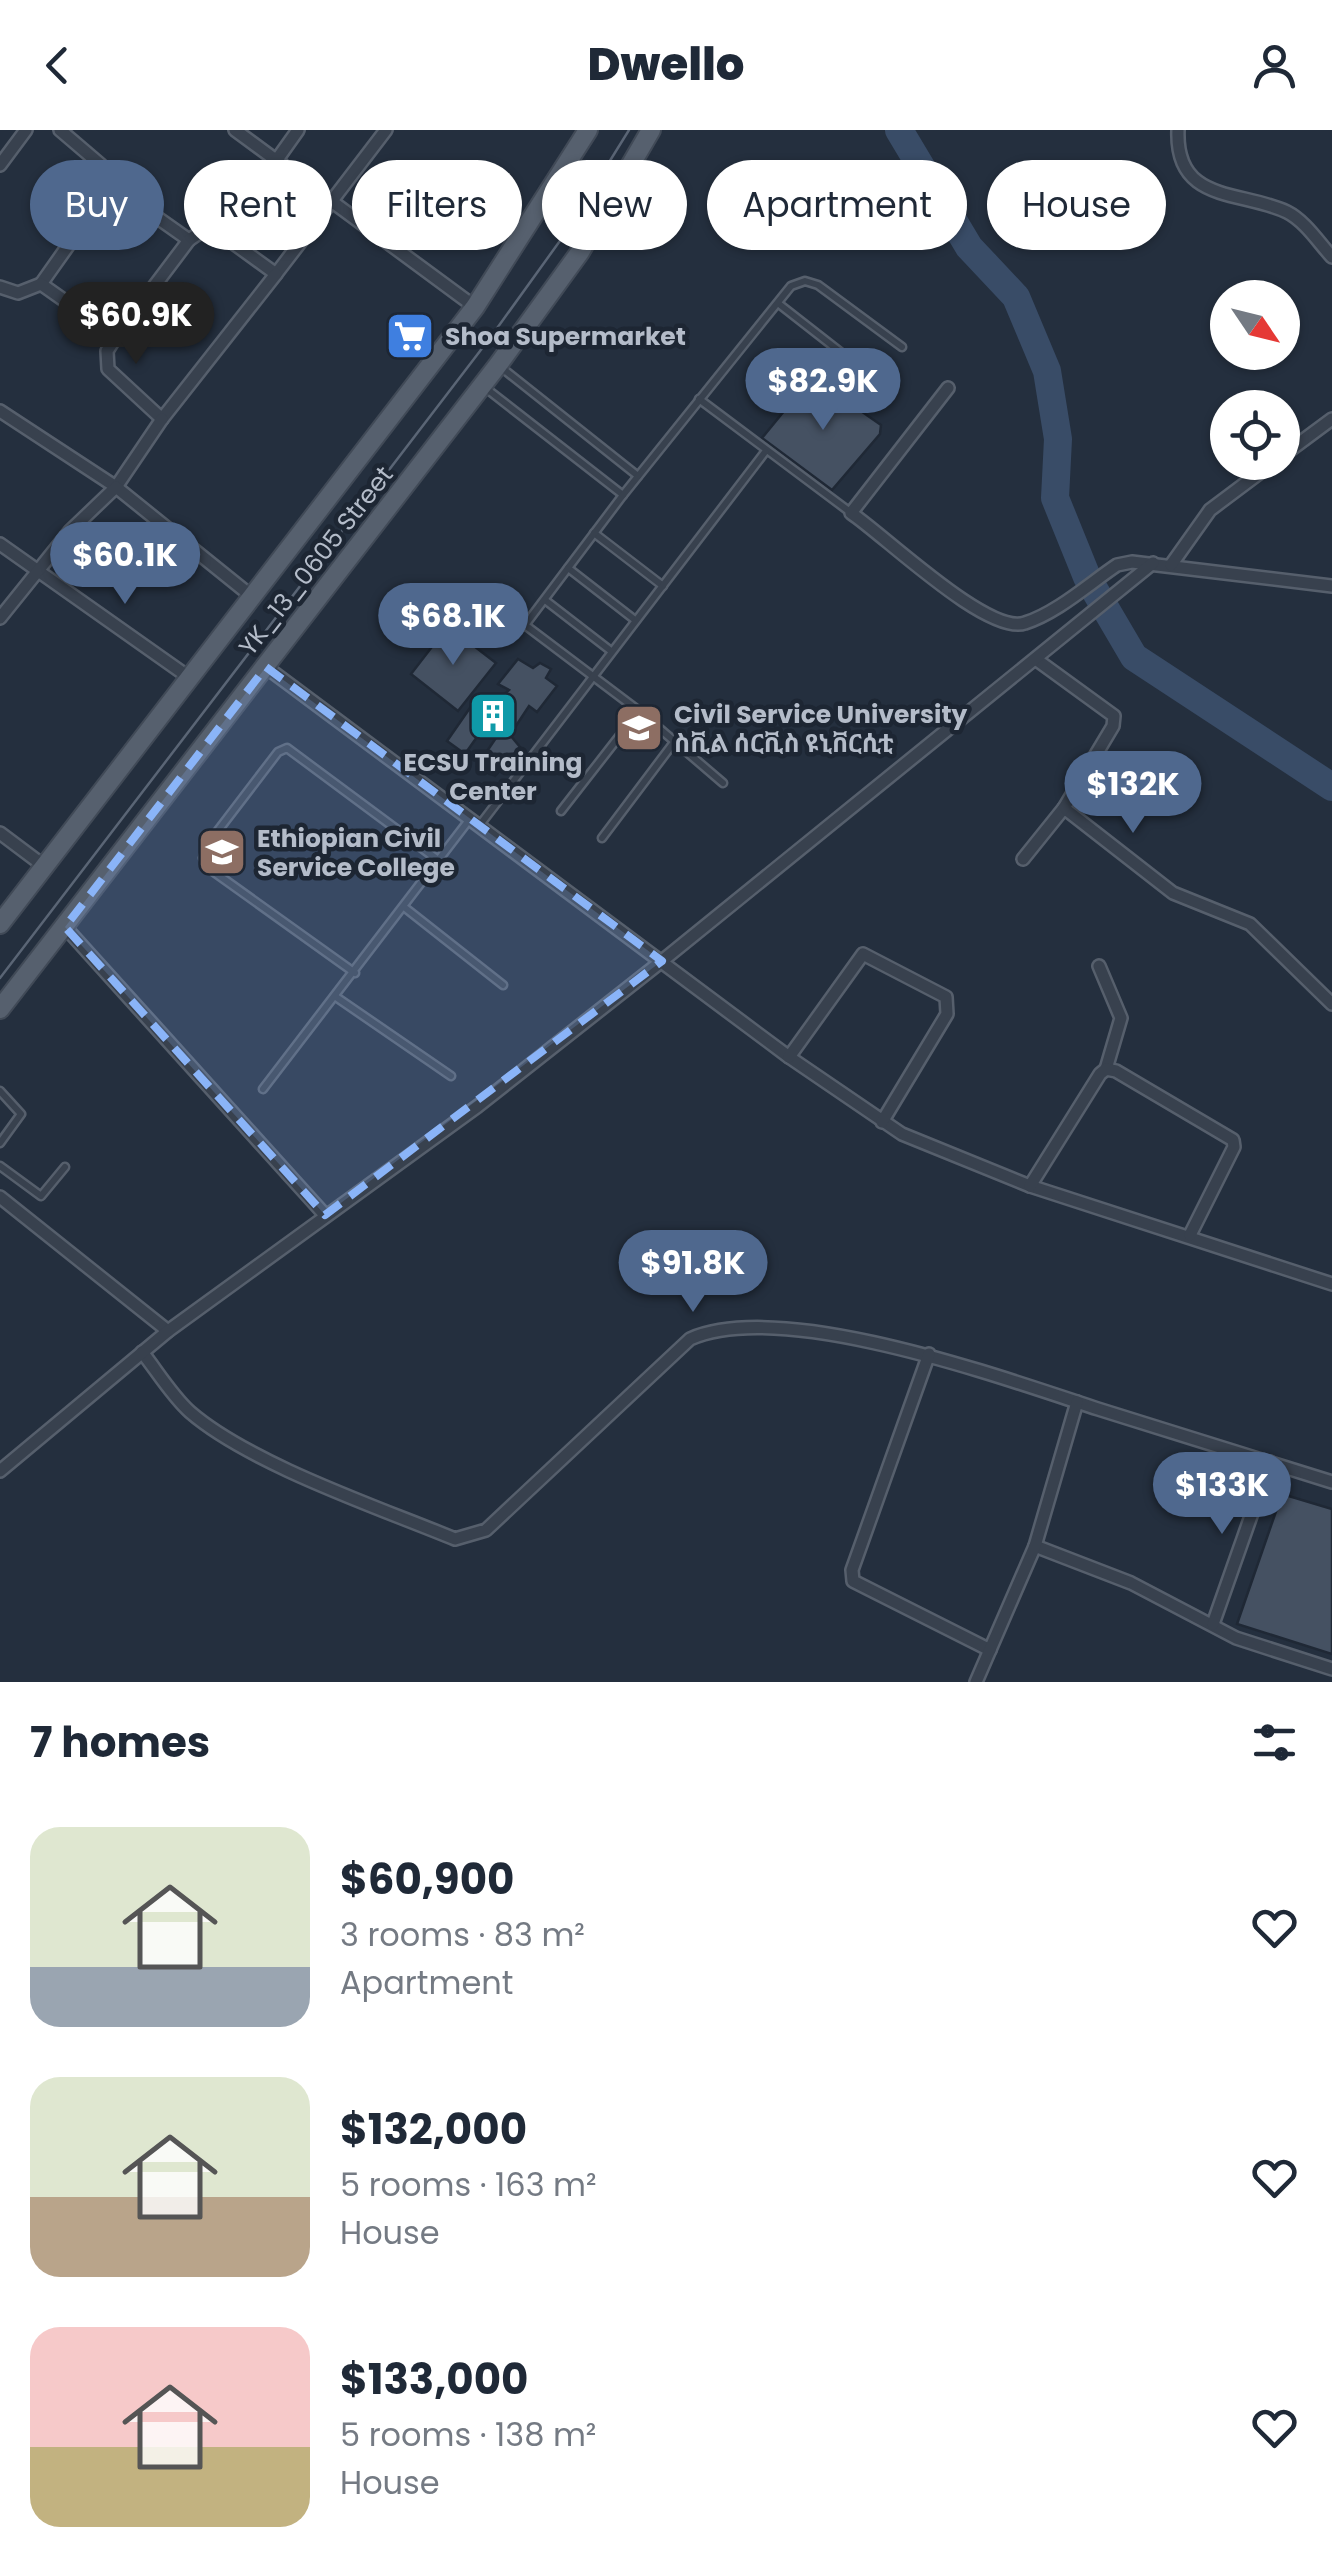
<!DOCTYPE html>
<meta charset="utf-8">
<style>
body{margin:0;font-family:Poppins,"Noto Sans Ethiopic",sans-serif;background:#f2f2f3;color:#1f2937;height:100vh;display:flex;flex-direction:column;font-size:38px;white-space:nowrap}
*{box-sizing:border-box;margin:0}
p{font-size:32px;color:#747a83}
.icon{flex:none;width:55px;height:55px;fill:none;stroke:currentColor;stroke-width:2;stroke-linecap:round;stroke-linejoin:round}
.map{position:relative;height:1552px;overflow:hidden}
.sheet{display:flex;flex-direction:column;background:#fff;flex:1}
.sheet>*{flex:none}
.top-card{position:absolute;left:30px;top:30px;width:1272px;height:90px;display:flex;gap:20px}
.needle{width:65px;rotate:125deg}
.buttons{position:absolute;left:1210px;top:150px;display:grid;gap:20px}
.buttons a{display:grid;place-items:center;width:90px;height:90px;border-radius:50%;background:#fff;box-shadow:0 2px 8px #0004;font-size:50px}
.price{position:absolute;translate:-50% -85px;padding:0 22px;border-radius:35px;background:#4f688e;color:#fff;font-size:32px;line-height:65px;filter:drop-shadow(0 2px 5px #0008)}
.price::after{content:'';position:absolute;left:50%;top:60px;width:30px;height:22px;margin-left:-15px;background:inherit;clip-path:polygon(0 0,100% 0,50% 100%)}
.price.on{background:#222;color:#fff}
ul{padding:0;list-style:none}
li{display:flex;align-items:center;gap:30px;height:250px;padding:0 30px}
li span{display:grid;place-items:center;flex:none;width:280px;height:200px;border-radius:30px;color:#555}
li>.icon{margin-inline-start:auto}
span .icon{width:120px;height:120px;fill:#fffc;stroke-width:1}
li b{font-size:42px}
h2{display:flex;justify-content:space-between;align-items:center;height:120px;padding:0 30px;font-size:42px}
.chip{padding:0 35px;border-radius:45px;background:#fff;box-shadow:0 2px 8px #0004;font-size:35px;line-height:90px}
.chip.on{background:#4f688e;color:#fff}
header{display:flex;justify-content:space-between;align-items:center;height:130px;padding:0 30px;background:#fff;font-size:45px;font-weight:800}
.map>svg:first-child{display:block}
.lines{fill:none;stroke-linecap:round;stroke-linejoin:round}
.river{stroke:#394c67;stroke-width:28}
.building{fill:#455162;stroke:#1f2835;stroke-width:2.5}
.lane-casing{stroke:#565f6c;stroke-width:11}
.street-casing{stroke:#565f6c;stroke-width:16}
.primary-casing{stroke:#414a57;stroke-width:22}
.lane{stroke:#38414e;stroke-width:6}
.street{stroke:#38414e;stroke-width:11}
.primary{stroke:#56606e;stroke-width:18}
.tram{stroke:#5a6575;stroke-width:2.5}
.marked{fill:#8ab4f8;fill-opacity:0.2;stroke:#8ab4f8;stroke-width:8;stroke-dasharray:20 12;stroke-linejoin:round}
.labels{text-anchor:middle;dominant-baseline:central;stroke-width:9;stroke-linejoin:round;paint-order:stroke}
.poi-label{font-size:25px;font-weight:bold;fill:#b4bcc9;stroke:#1d2633;text-anchor:start}
.street-label{font-size:25px;fill:#b4bcc9;stroke:#1d2633}
</style>
<header><svg class="icon" aria-label="back" viewBox="0 0 24 24"><path d="M15 5l-7 7 7 7"/></svg>Dwello<svg class="icon" aria-label="person" viewBox="0 0 24 24"><circle cx="12" cy="8" r="4"/><path d="M4 21q1-7 8-7t8 7"/></svg></header>
<div class="map">
<svg width="1332" height="1552" viewBox="0 0 1332 1552">
<rect width="100%" height="100%" fill="#242f3e"/>
<g class="lines">
<path class="river" d="M899,0l70,117 47,50 31,74 11,68 -3,59 32,79 47,80 198,130"/>
</g>
<g class="building">
<path d="M812,247l69,48 -1,9 -48,56 -70,-52z"/>
<path d="M448,496l48,37 -38,48 -47,-37z"/>
<path d="M518,529l15,9 7,-5 11,6 -5,9 11,8 -20,26 -8,-6 -19,29 10,12 -25,29 -18,-10 25,-37 -13,-9 -24,34 -18,-13 25,-36 13,7 24,-22 -11,-6z"/>
<path d="M1282,1364l50,15v145l-95,-30z"/>
</g>
<g class="lines">
<g class="lane-casing">
<g id="lane">
<path d="M779,174l96,75"/>
<path d="M502,238l136,108"/>
<path d="M483,256l140,109"/>
<path d="M699,269l151,113"/>
<path d="M594,403l69,53"/>
<path d="M568,438l67,52"/>
<path d="M545,470l66,51"/>
<path d="M525,495l114,86 84,72"/>
<path d="M496,512l29,-17 98,-130 168,-209 14,-5 13,4 84,62"/>
<path d="M561,681l78,-100"/>
<path d="M479,696l286,-374"/>
<path d="M602,708l73,-97"/>
<path d="M404,777l99,78"/>
<path d="M355,843l-141,-101 -11,-14 4,-13 71,-93 9,-4 151,112"/>
<path d="M336,867l115,79"/>
<path d="M263,959l206,-269"/>
<path d="M0,961l21,23 -21,29"/>
<path d="M0,1036l41,30 24,-29"/>
</g>
</g>
<g class="street-casing">
<g id="street">
<path d="M60,0l41,35 10,20 78,55 16,-11 13,3 58,42 110,-144"/>
<path d="M235,0l240,177"/>
<path d="M1178,0c-3,74 63,60 109,82 18,9 32,31 45,45"/>
<path d="M276,31l22,-31"/>
<path d="M0,35l26,-35"/>
<path d="M41,154l70,-99"/>
<path d="M0,157l18,6 23,-9 75,53 -9,14 1,18 54,50 114,-145"/>
<path d="M116,207l73,-97"/>
<path d="M948,258l-97,125c33,22 137,123 174,110 32,-10 65,-40 92,-58l15,-3 200,24"/>
<path d="M0,281l116,76 46,-68"/>
<path d="M1282,326l50,-37"/>
<path d="M0,414l187,132"/>
<path d="M1171,435l39,-55 64,-48"/>
<path d="M0,488l70,-87 46,-44 134,108"/>
<path d="M1037,530l77,56 -1,10 -49,82 109,85 77,31 82,80"/>
<path d="M266,537l523,390 113,77 128,52 302,98"/>
<path d="M0,703l44,33"/>
<path d="M1023,729l41,-51"/>
<path d="M65,797l260,288"/>
<path d="M1099,836l22,52 -15,51"/>
<path d="M789,927l74,-103 83,43 1,17 -65,108"/>
<path d="M1030,1056l70,-112 6,-5 10,2 117,69 1,7 -44,88"/>
<path d="M0,1067l168,134"/>
<path d="M142,1222c15,19 30,44 48,60 60,52 190,96 265,127l31,-9 204,-191c92,-41 313,39 408,70 78,24 156,48 234,73"/>
<path d="M929,1224l-77,216 1,11 137,69"/>
<path d="M0,1341l168,-140 310,-225 184,-145 491,-398"/>
<path d="M1035,1416l96,37 105,55 96,31"/>
<path d="M1213,1494l57,-162"/>
<path d="M976,1552l59,-136 42,-144"/>
</g>
</g>
<g class="primary-casing">
<g id="primary">
<path d="M0,794l475,-617 113,-177"/>
<path d="M0,879l498,-644 82,-113 71,-122"/>
</g>
</g>
<use href="#lane" class="lane"/>
<use href="#street" class="street"/>
<use href="#primary" class="primary"/>
<path class="tram" d="M0,848l490,-640 72,-100 67,-108"/>
</g>
<path class="marked" d="M266,537l396,294 -337,254 -260,-288z"/>
<defs>
<g id="supermarket-square" transform="scale(2.5)"><rect x="-9" y="-9" width="18" height="18" rx="4" fill="#3f7fe0" stroke="#1d2633"/><path d="M-6-5.5h2.5l.6 2H6L4.5 2H-2.5L-4.4-4H-6ZM-1.5 3.2a1.3 1.3 0 1 0 .1 0ZM3 3.2a1.3 1.3 0 1 0 .1 0Z" fill="#fff"/></g>
<g id="building-square" transform="scale(2.5)"><rect x="-9" y="-9" width="18" height="18" rx="4" fill="#0f9aa8" stroke="#1d2633"/><path d="M-4-6H4V6H1V3H-1V6H-4ZM-2.5-4.3h1.7v1.8h-1.7ZM.8-4.3h1.7v1.8H.8ZM-2.5-1h1.7V.8h-1.7ZM.8-1h1.7V.8H.8Z" fill="#fff"/></g>
<g id="school-square" transform="scale(2.5)"><rect x="-9" y="-9" width="18" height="18" rx="4" fill="#8d6e63" stroke="#1d2633"/><path d="M0-5L7-2L0 1L-7-2ZM-4 1L0 2.5L4 1V4Q0 6-4 4Z" fill="#fff"/></g>
<g id="university-square" transform="scale(2.5)"><rect x="-9" y="-9" width="18" height="18" rx="4" fill="#8d6e63" stroke="#1d2633"/><path d="M0-5L7-2L0 1L-7-2ZM-4 1L0 2.5L4 1V4Q0 6-4 4Z" fill="#fff"/></g>
</defs>
<g fill-rule="evenodd">
<use href="#supermarket-square" x="410" y="206"/>
<use href="#building-square" x="493" y="586"/>
<use href="#school-square" x="639" y="598"/>
<use href="#university-square" x="222" y="722"/>
</g>
<g class="labels">
<g class="poi-label">
<text x="445" y="206">Shoa Supermarket</text>
<text x="674" y="584">Civil Service University<tspan x="674" dy="29">ስቪል ሰርቪስ ዩኒቨርሲቲ</tspan></text>
<text x="493" y="632" text-anchor="middle">ECSU Training<tspan x="493" dy="29">Center</tspan></text>
<text x="257" y="708">Ethiopian Civil<tspan x="257" dy="29">Service College</tspan></text>
</g>
<g class="street-label">
<text transform="translate(316 431) rotate(-52)">YK_13_0605 Street</text>
</g>
</g>
</svg>
<div class="buttons">
<a><svg class="needle" viewBox="-14 -14 28 28"><path d="M0-13l5 13h-10z" fill="#e53935"/><path d="M0 13l5-13h-10z" fill="#747a83"/></svg></a>
<a><svg class="icon" aria-label="locate" viewBox="0 0 24 24"><circle cx="12" cy="12" r="6"/><path d="M12 2v4M12 18v4M2 12h4M18 12h4"/></svg></a>
</div>
<b class="price on" style="left:136px;top:237px">$60.9K</b>
<b class="price" style="left:823px;top:303px">$82.9K</b>
<b class="price" style="left:125px;top:477px">$60.1K</b>
<b class="price" style="left:453px;top:538px">$68.1K</b>
<b class="price" style="left:1133px;top:706px">$132K</b>
<b class="price" style="left:693px;top:1185px">$91.8K</b>
<b class="price" style="left:1222px;top:1407px">$133K</b>
<div class="top-card">
<a class="chip on">Buy</a>
<a class="chip">Rent</a>
<a class="chip">Filters</a>
<a class="chip">New</a>
<a class="chip">Apartment</a>
<a class="chip">House</a>
</div>
</div>
<section class="sheet">
<h2>7 homes<svg class="icon" aria-label="filters" viewBox="0 0 24 24"><path d="M4 7h16M4 17h16"/><circle cx="9" cy="7" r="2"/><circle cx="15" cy="17" r="2"/></svg></h2>
<ul>
<li><span style="background:linear-gradient(#dfe7d0 70%,#9aa5b1 0)"><svg class="icon" aria-label="home" viewBox="0 0 24 24"><path d="M3 11l9-7 9 7M6 9v11h12V9"/></svg></span><div><b>$60,900</b><p>3 rooms · 83 m²</p><p>Apartment</p></div><svg class="icon" aria-label="heart" viewBox="0 0 24 24"><path d="M12 20l-8-8c-3-5 5-10 8-4 3-6 11-1 8 4z"/></svg></li>
<li><span style="background:linear-gradient(#dfe7d0 60%,#b9a48a 0)"><svg class="icon" aria-label="home" viewBox="0 0 24 24"><path d="M3 11l9-7 9 7M6 9v11h12V9"/></svg></span><div><b>$132,000</b><p>5 rooms · 163 m²</p><p>House</p></div><svg class="icon" aria-label="heart" viewBox="0 0 24 24"><path d="M12 20l-8-8c-3-5 5-10 8-4 3-6 11-1 8 4z"/></svg></li>
<li><span style="background:linear-gradient(#f6c9c9 60%,#c2b280 0)"><svg class="icon" aria-label="home" viewBox="0 0 24 24"><path d="M3 11l9-7 9 7M6 9v11h12V9"/></svg></span><div><b>$133,000</b><p>5 rooms · 138 m²</p><p>House</p></div><svg class="icon" aria-label="heart" viewBox="0 0 24 24"><path d="M12 20l-8-8c-3-5 5-10 8-4 3-6 11-1 8 4z"/></svg></li>
</ul>
</section>
